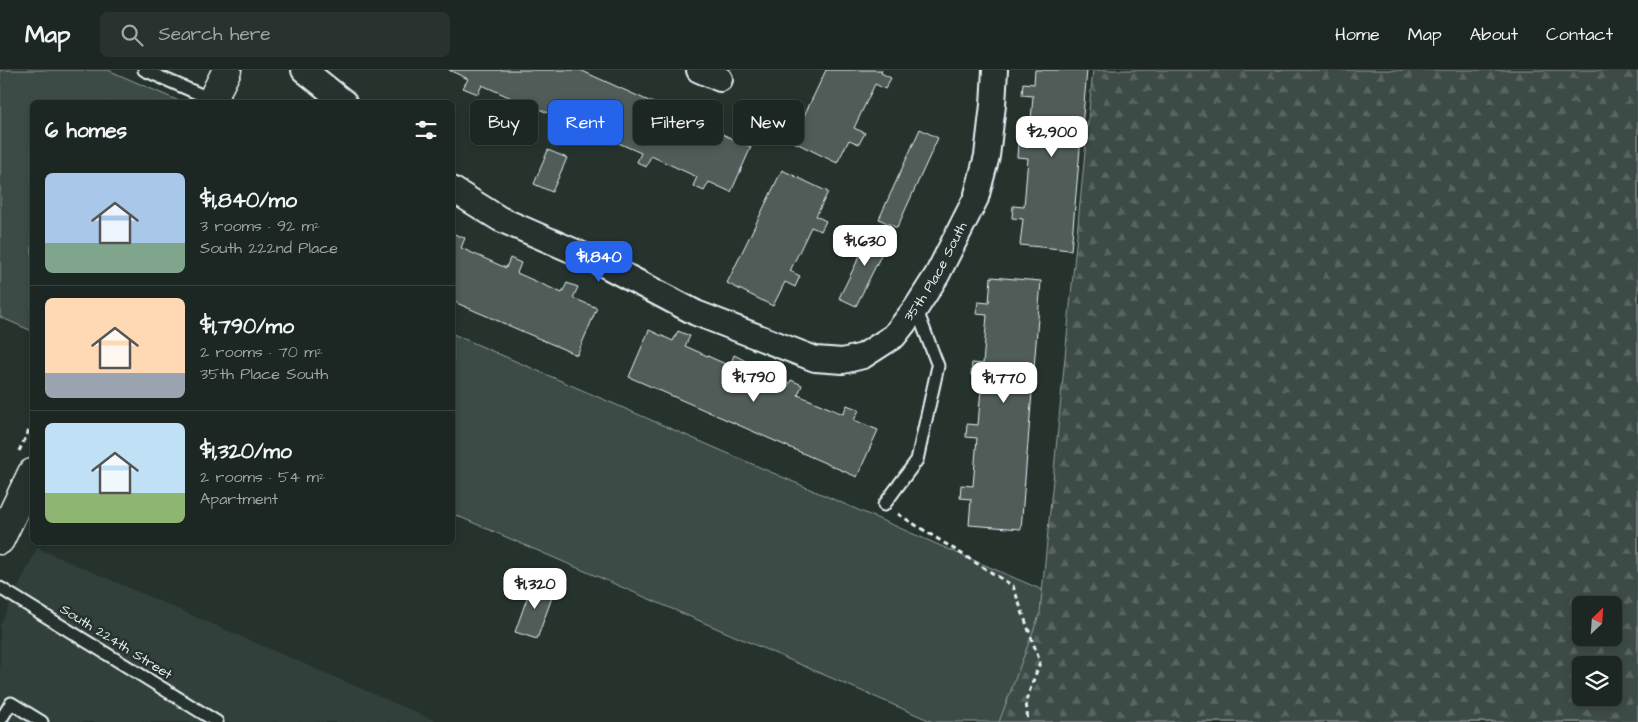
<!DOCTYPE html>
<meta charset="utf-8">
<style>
body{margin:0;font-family:"Architects Daughter",sans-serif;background:#29322f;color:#f1f3f6;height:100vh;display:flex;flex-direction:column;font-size:19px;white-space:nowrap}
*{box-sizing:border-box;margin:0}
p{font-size:16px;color:#a0a5a5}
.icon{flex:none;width:28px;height:28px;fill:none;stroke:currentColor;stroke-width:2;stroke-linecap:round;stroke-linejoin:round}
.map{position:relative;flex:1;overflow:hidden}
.details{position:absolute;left:30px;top:30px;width:425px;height:445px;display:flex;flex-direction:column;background:#1c2622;border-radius:8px;box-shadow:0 2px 8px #0003,0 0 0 1px #3a4340}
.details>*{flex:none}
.guide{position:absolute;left:470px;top:30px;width:475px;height:45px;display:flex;gap:10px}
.needle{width:32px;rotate:25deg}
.buttons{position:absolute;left:1572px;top:526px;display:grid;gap:10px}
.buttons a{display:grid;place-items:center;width:50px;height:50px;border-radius:8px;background:#1c2622;box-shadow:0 2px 8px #0003,0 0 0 1px #3a4340;font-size:25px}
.price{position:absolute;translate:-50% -42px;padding:0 11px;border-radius:10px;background:#fff;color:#222;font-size:16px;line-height:32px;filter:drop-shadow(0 1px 2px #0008)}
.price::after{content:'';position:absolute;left:50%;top:30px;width:15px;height:11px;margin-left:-8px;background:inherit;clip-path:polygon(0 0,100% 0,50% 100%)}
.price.active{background:#2563eb;color:#fff}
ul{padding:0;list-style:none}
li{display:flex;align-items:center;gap:15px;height:125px;padding:0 15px}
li+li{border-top:1px solid #3a4340}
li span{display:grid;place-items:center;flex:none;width:140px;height:100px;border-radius:8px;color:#555}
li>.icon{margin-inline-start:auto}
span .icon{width:60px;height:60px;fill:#fffc;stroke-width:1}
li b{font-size:21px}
h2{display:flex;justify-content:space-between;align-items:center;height:60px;padding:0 15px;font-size:21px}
.tag{padding:0 18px;border-radius:8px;background:#1c2622;box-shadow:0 2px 8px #0003,0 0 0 1px #3a4340;font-size:18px;line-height:45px}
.tag.active{background:#2563eb;color:#fff}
header{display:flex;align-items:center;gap:30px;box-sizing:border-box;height:70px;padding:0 25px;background:#1c2622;border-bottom:1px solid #3a4340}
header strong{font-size:24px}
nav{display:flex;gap:28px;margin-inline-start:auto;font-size:18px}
.search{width:350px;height:45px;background:#29322f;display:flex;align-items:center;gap:12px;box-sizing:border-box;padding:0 18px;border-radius:8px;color:#a0a5a5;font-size:19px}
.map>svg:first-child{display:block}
.built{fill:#333f3a}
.green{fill:#3e4b47;stroke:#939ea0;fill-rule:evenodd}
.forest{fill:url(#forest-firs);stroke:#939ea0;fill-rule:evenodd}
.building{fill:#505c59;stroke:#e8f1f8}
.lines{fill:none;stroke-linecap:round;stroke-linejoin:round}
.lane-casing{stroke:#e8f1f8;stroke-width:15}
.street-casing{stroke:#e8f1f8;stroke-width:28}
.secondary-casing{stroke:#e8f1f8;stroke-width:31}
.path{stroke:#e8f1f8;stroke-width:3;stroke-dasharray:5 4;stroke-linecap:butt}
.lane{stroke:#26332d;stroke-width:11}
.street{stroke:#26332d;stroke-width:24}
.secondary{stroke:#26332d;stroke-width:28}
.labels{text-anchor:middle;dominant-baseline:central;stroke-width:5;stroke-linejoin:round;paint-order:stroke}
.street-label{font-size:14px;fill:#e8f1f8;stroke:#26332d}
</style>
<header>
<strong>Map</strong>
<div class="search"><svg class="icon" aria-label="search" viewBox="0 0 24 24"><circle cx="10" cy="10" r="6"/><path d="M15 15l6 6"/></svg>Search here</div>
<nav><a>Home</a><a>Map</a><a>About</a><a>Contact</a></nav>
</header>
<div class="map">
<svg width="1638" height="652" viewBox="0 0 1638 652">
<defs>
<pattern id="forest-firs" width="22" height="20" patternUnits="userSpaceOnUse" patternTransform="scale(1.25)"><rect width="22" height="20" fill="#3e4b47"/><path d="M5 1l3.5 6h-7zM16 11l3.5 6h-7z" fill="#5a6562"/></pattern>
</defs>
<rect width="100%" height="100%" fill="#26332d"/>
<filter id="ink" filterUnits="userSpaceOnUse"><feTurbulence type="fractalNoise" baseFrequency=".02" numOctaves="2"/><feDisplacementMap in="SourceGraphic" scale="10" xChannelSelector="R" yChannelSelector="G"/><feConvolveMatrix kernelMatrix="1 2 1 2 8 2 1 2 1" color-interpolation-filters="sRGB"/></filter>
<g filter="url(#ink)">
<path class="built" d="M37,478l401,174h-438v-97z"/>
<g class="green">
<path d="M0,0h108l71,31v1h-147v229l-32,-14z"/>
<path d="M1638,0v652h-705l-480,-208v-180l617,268zM1581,535h33v33h-33zM1581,595h33v33h-33z"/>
</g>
<path class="forest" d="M1093,0h545v652h-639l41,-109zM1581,535h33v33h-33zM1581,595h33v33h-33z"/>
<g class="building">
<path d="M449,0h131l171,77 -20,45 -22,-10 -5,9 -11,-5 4,-9 -46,-21 -5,11 -9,-5 4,-9 -45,-20 -5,11 -13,-6 4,-10 -43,-19 -5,10 -11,-5 4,-9 -45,-20 -4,9 -15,-6 5,-9z"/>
<path d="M826,0h56l-1,3 10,5 -6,11 -10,-5 -21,44 11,5 -6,11 -10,-4 -12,23 -45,-22z"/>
<path d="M1035,0h52l-16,180 -51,-5 3,-26 -11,-1 1,-12 11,1 4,-49 -11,-1 1,-13 11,2 4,-50 -11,-1 1,-12 11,1z"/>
<path d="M920,59l18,9 -41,90 -18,-9z"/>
<path d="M548,80l19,8 -15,34 -18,-8z"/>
<path d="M782,100l46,22 -12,24 10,5 -5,10 -10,-4 -21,44 10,5 -5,11 -10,-5 -12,24 -46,-23z"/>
<path d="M874,157l17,8 -35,71 -17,-8z"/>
<path d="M454,164l11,4 -4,10 45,20 4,-10 11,5 -4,10 45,20 5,-10 11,4 -5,11 24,10 -20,47 -125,-54v-64z"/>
<path d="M991,207l50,4 -20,248 -52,-4 2,-26 -11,-1 1,-13 12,1 4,-48 -11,-1 1,-13 11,1 4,-49 -11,-1 1,-12 11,1 4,-49 -11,-1 2,-12 11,1z"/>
<path d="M649,260l24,11 5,-10 12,5 -5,10 45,20 4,-11 12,6 -5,10 45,19 5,-10 11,5 -4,10 45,19 4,-9 12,5 -5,10 24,10 -21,47 -228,-100z"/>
<path d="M533,511l22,8 -18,50 -22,-7z"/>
</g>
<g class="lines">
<g class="lane-casing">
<g id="lane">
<path d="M144,0l69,30"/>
<path d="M884,435l33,-45 21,-94 -22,-58"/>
<path d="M0,518l217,134"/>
<path d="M0,651l11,-18 31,19"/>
</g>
</g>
<g class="street-casing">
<g id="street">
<path d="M304,0l40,32"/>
<path d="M699,0l21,9"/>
<path id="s1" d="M452,119l48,30 101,44 95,50 119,46 28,2 20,-5 31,-20 22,-28 21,-33 39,-77 11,-42 6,-51 2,-35"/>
</g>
</g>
<g class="secondary-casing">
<g id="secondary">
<path d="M211,32l16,-32"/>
<path d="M0,470l32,-67"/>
</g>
</g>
<g class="path">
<path d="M19,381l13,-27"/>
<path d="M898,444l115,72 27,76 -14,39 2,21"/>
</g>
<use href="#lane" class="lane"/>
<use href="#street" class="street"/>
<use href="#secondary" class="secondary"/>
</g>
</g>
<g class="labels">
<g class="street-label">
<text stroke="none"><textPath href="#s1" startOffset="564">35th Place South</textPath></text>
<text transform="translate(116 572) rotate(32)">South 224th Street</text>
</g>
</g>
</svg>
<div class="buttons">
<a><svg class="needle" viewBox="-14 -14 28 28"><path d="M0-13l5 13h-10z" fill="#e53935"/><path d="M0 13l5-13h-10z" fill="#a0a5a5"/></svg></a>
<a><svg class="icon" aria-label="layers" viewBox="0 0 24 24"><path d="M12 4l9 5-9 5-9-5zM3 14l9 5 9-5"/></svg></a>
</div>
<b class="price" style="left:1052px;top:88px">$2,900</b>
<b class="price" style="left:865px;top:197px">$1,630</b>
<b class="price active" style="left:599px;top:213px">$1,840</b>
<b class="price" style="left:754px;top:333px">$1,790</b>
<b class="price" style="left:1004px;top:334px">$1,770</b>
<b class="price" style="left:535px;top:540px">$1,320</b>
<div class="guide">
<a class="tag">Buy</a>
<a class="tag active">Rent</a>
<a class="tag">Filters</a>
<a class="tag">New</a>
</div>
<section class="details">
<h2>6 homes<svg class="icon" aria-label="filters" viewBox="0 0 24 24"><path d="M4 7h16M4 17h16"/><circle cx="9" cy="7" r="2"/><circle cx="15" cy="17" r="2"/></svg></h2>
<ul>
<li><span style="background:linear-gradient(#a9c7e8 70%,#7fa58c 0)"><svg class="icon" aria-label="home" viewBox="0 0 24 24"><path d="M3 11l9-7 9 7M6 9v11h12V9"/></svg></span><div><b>$1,840/mo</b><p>3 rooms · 92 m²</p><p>South 222nd Place</p></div></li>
<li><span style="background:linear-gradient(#ffd9b3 75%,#9aa5b1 0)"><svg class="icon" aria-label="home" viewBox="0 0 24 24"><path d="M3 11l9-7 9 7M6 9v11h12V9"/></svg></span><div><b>$1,790/mo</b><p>2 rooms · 70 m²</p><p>35th Place South</p></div></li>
<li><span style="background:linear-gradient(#bfe0f5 70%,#8fb573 0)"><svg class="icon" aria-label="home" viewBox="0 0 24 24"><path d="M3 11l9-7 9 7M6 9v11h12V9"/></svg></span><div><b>$1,320/mo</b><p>2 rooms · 54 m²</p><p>Apartment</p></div></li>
</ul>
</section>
</div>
